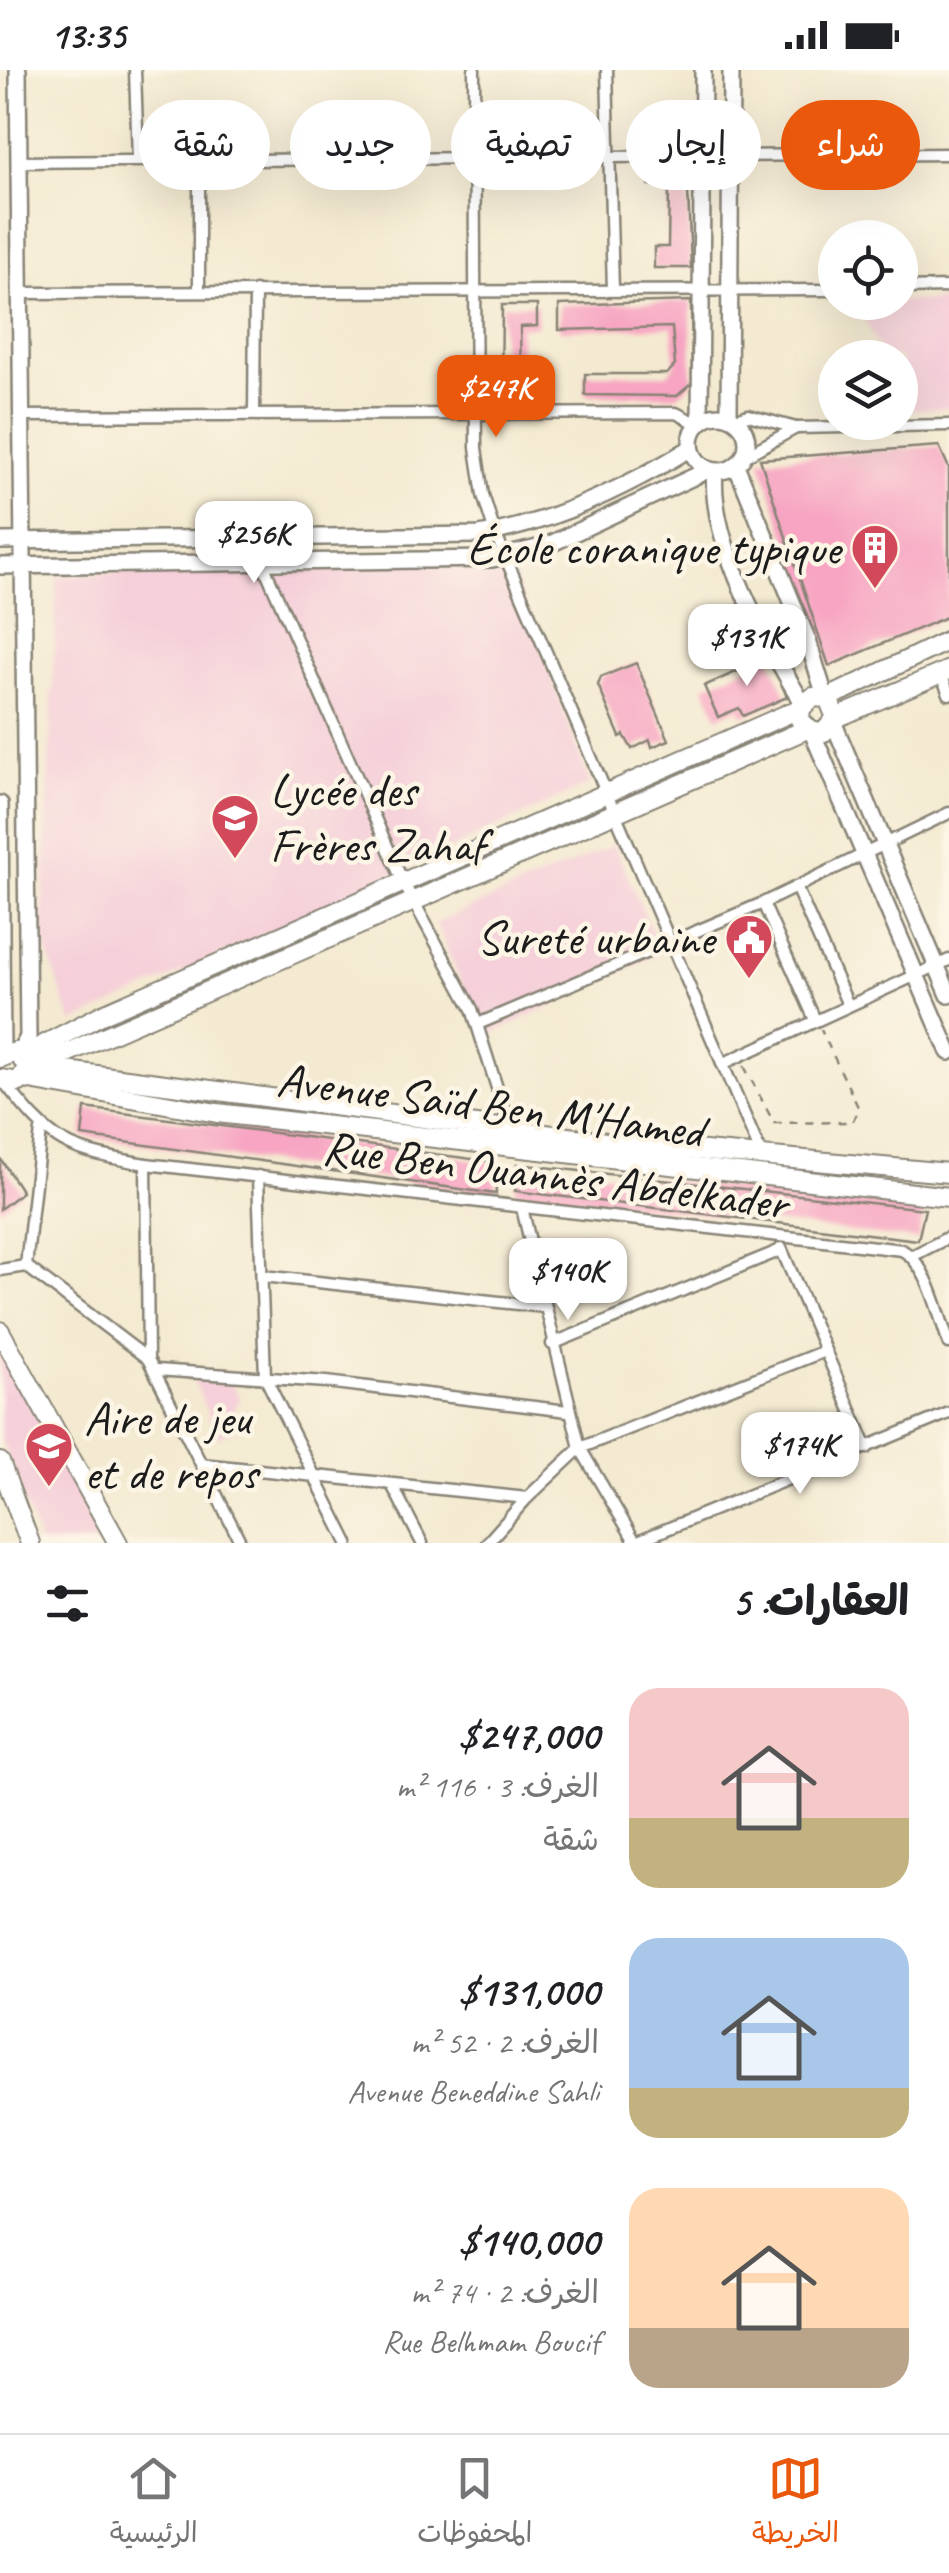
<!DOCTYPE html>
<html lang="ar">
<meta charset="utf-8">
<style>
body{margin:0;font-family:Caveat,"Playpen Sans Arabic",sans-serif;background:#f6f6f6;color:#202124;direction:rtl;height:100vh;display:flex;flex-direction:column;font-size:38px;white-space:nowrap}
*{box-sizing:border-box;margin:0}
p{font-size:32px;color:#757577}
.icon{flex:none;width:55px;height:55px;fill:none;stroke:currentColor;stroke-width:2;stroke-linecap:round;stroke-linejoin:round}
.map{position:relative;height:1473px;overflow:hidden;direction:ltr}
.sheet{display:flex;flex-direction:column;background:#fff;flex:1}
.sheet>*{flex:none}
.hud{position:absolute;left:30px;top:30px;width:890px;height:90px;direction:rtl;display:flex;gap:20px}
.fabs{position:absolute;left:818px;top:150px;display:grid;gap:20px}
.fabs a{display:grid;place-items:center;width:100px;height:100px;border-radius:50%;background:#fff;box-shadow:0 10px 40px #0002;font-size:50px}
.price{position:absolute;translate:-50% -85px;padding:0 22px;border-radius:20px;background:#fff;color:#222;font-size:32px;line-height:65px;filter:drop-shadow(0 2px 5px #0008)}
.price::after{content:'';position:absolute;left:50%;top:60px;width:30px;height:22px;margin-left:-15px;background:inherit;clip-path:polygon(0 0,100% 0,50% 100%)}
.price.active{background:#ea580c;color:#fff}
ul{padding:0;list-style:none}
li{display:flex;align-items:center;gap:30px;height:250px;padding:0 40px}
li span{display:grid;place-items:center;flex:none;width:280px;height:200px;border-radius:30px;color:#555}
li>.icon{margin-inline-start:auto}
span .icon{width:120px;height:120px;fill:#fffc;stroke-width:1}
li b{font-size:42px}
h2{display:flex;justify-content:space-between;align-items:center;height:120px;padding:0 40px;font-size:42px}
.tag{padding:0 35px;border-radius:45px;background:#fff;box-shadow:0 10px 40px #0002;font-size:35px;line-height:90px}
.tag.active{background:#ea580c;color:#fff}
.status{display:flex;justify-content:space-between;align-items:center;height:70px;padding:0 50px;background:#fff;direction:ltr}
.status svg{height:28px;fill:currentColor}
.menu{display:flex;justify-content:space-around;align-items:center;height:140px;border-top:2px solid #e0e0e0;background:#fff;font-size:28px;color:#757577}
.menu a{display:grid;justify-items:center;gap:5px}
.menu .active{color:#ea580c}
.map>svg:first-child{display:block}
.built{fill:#f5cfd9}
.building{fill:#f7a5c2}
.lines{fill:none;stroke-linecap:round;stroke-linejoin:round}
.street-casing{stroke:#888376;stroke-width:15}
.secondary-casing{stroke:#888376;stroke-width:20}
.primary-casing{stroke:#888376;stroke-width:22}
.path{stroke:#888376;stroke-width:2.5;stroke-dasharray:8 8;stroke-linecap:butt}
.street{stroke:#fff;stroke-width:10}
.secondary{stroke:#fff;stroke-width:15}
.primary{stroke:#fff;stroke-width:18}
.labels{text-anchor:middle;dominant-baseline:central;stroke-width:9;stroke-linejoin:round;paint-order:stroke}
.poi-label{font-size:48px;fill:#1c1c1c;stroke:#fcf5e5;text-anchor:end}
.street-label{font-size:48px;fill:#1c1c1c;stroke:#fcf5e5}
</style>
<div class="status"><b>13:35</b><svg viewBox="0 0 49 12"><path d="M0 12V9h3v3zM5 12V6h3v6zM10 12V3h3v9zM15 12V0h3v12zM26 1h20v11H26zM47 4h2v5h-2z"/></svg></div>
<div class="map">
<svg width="949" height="1473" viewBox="0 0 949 1473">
<rect width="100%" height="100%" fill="#fcf5e5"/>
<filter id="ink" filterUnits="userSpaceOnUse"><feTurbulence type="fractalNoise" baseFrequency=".01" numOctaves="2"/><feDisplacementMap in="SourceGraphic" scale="20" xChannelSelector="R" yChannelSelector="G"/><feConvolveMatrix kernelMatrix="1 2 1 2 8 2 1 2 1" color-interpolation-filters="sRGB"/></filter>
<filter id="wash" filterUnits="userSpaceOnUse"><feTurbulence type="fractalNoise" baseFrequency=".0048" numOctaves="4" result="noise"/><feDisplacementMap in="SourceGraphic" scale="40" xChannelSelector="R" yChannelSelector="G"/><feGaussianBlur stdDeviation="2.25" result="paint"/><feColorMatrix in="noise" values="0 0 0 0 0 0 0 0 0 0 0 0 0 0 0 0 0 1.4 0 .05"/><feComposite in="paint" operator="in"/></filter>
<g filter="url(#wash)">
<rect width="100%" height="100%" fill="#f4ead1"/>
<g class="built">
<path d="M949,230v108l-38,2 -11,-21v-31l-16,-1 -28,-54z"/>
<path d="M506,484l84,230 -518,239 -30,-87 15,-359 212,-15z"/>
<path d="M614,775l47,107 -177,86 -48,-115z"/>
<path d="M0,1281l108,192h-69l-39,-108z"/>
<path d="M193,1308l38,3 9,20 -7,6 7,21 -23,9z"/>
</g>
<g id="blocks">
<g class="building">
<path d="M650,93l37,1 4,104h-37v-21h14l1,-61 -20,-1z"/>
<path d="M691,231l1,82 -15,13 -92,-1v-21h82l8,-9 -3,-38 -113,3v-25z"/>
<path d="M502,235h35v21l-17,1 1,47h17l1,22 -38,-1z"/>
<path d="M939,376l10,22v148l-120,50 -69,-207z"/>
<path d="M770,587l17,40 -44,19 -4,-8 -21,9 -14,-31z"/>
<path d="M636,593l33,77 -17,7 -2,-7 -18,9 -8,-14 -4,2 -22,-52 3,-8z"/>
<path d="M85,1038l410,54 1,32 -414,-58z"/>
<path d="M0,1088l22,34 -22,17z"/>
<path d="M517,1094l408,45 -7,31 -403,-49z"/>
</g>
</g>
</g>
<g filter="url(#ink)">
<use href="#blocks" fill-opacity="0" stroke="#888376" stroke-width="2.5"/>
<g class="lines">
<g class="street-casing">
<g id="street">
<path d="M135,0l3,90"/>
<path d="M474,0l2,378 7,47 12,38 267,623"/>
<path d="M607,0l6,220"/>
<path d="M18,92l931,-8"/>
<path d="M900,218l49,-1"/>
<path d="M199,221v-132"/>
<path d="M19,223l816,-3"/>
<path d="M254,344l1,-123"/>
<path d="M20,346l656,-3 22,11"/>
<path d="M734,350l14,-5 48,13 153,-3"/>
<path d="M743,387l53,-29"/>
<path d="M263,494l140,318 69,127 38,120"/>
<path d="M941,604l8,20"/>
<path d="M796,817l52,118"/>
<path d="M763,833l52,117"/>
<path d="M478,954l285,-121 186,-90"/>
<path d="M722,994l227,-104"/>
<path d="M4,1012c50,64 62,68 142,82l756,86c27,15 36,65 47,93"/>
<path d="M146,1094l2,195 93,184"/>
<path d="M258,1106l7,201 83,166"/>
<path d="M522,1138l58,240 56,95"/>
<path d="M781,1178l86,200"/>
<path d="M912,1186l37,-19"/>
<path d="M26,1196l15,-136"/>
<path d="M0,1200l26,-4 122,93"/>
<path d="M263,1206l282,31"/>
<path d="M552,1274l229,-94"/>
<path d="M157,1300l169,12 242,29"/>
<path d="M201,1394l326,34"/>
<path d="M392,1415l30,58"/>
<path d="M487,1473l40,-45 53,-50 242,-96"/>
<path d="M633,1473l316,-130"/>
</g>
</g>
<g class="secondary-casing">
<g id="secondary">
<path d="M18,0l10,967 -9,17"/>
<circle cx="719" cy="373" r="28"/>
<path d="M729,347l2,-347"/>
<path d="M700,352l3,-352"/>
<path d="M736,395l72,176 17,55"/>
<path d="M715,401c-7,70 52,173 88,233"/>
<path d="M0,471l479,-6c75,-12 148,-48 212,-87"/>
<path d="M0,496l492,-7 54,-13 162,-76"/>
<path d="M834,654l115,271"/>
<path d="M812,662l137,320"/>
<path d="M0,734l2,251"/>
</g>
</g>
<g class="primary-casing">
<g id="primary">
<path d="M828,628l121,-58"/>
<path d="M836,648l113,-48"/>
<path d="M22,986l83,-43 696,-305 12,-11 15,1 8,20 -12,14h-12l-12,-12 1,-12"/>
<path d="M0,988l15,-6 13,14 -9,16 -19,-3"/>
<path d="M33,992l36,-10 738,-323"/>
<path d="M28,996l578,76 343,31"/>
<path d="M24,1009l193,34 732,84"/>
<path d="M0,1261l118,212"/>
<path d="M0,1392l30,81"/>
</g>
</g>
<path class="path" d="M744,996l30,57 78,-1 7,-13 -38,-79"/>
<use href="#street" class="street"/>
<use href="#secondary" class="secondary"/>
<use href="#primary" class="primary"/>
</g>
</g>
<defs>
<g id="building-pin" transform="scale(2.5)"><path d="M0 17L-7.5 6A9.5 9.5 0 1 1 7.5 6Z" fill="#d1495b" stroke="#fcf5e5"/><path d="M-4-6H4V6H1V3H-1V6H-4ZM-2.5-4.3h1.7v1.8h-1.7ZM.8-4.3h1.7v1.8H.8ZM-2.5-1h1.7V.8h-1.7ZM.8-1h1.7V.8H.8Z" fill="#fff"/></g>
<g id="school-pin" transform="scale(2.5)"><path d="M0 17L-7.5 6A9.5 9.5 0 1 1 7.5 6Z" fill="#d1495b" stroke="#fcf5e5"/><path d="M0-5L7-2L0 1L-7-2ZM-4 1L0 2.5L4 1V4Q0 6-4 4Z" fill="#fff"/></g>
<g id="civic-pin" transform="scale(2.5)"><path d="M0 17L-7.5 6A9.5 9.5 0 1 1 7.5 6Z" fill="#d1495b" stroke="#fcf5e5"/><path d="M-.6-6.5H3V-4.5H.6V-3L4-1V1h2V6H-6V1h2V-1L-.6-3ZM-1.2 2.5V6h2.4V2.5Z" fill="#fff"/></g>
</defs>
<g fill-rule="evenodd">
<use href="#building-pin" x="875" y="478"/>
<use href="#school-pin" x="235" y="748"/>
<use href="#civic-pin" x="749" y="868"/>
<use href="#school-pin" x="49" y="1376"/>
</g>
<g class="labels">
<g class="poi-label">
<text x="840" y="478">École coranique typique</text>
<text x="270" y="720" text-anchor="start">Lycée des<tspan x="270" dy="55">Frères Zahaf</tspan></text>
<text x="714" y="868">Sureté urbaine</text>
<text x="84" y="1348" text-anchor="start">Aire de jeu<tspan x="84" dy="55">et de repos</tspan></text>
</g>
<g class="street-label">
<text transform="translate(490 1035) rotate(7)">Avenue Saïd Ben M'Hamed</text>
<text transform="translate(555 1105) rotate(7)">Rue Ben Ouannès Abdelkader</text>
</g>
</g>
</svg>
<div class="fabs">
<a><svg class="icon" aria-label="locate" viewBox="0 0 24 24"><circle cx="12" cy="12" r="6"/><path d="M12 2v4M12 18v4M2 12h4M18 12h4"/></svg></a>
<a><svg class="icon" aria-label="layers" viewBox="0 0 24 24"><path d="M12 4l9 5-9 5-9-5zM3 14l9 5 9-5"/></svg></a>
</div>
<b class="price active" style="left:496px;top:370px">$247K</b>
<b class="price" style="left:254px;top:516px">$256K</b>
<b class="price" style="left:747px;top:619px">$131K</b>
<b class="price" style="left:568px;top:1253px">$140K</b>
<b class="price" style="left:800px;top:1427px">$174K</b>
<div class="hud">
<a class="tag active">شراء</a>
<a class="tag">إيجار</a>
<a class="tag">تصفية</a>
<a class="tag">جديد</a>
<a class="tag">شقة</a>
</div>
</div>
<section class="sheet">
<h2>العقارات: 5<svg class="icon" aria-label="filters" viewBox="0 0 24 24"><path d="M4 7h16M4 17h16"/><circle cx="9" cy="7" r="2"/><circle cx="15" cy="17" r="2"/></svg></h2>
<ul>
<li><span style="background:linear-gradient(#f6c9c9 65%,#c2b280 0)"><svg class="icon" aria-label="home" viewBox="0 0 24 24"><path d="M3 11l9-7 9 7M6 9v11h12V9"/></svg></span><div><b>$247,000</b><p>الغرف: 3 · 116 m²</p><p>شقة</p></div></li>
<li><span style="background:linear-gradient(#a9c7e8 75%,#c2b280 0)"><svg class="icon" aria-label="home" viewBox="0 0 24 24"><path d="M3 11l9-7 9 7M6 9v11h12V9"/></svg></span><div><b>$131,000</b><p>الغرف: 2 · 52 m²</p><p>Avenue Beneddine Sahli</p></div></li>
<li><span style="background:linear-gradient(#ffd9b3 70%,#b9a48a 0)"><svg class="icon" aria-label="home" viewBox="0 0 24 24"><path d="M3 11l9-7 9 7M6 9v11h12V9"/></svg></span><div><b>$140,000</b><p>الغرف: 2 · 74 m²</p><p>Rue Belhmam Boucif</p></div></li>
</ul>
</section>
<nav class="menu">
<a class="active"><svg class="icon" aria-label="map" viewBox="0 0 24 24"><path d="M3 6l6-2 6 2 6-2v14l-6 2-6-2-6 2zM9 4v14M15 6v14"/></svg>الخريطة</a>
<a><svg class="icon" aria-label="saved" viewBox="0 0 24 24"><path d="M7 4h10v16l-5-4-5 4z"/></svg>المحفوظات</a>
<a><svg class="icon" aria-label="home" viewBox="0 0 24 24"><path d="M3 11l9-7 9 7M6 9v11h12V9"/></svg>الرئيسية</a>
</nav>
